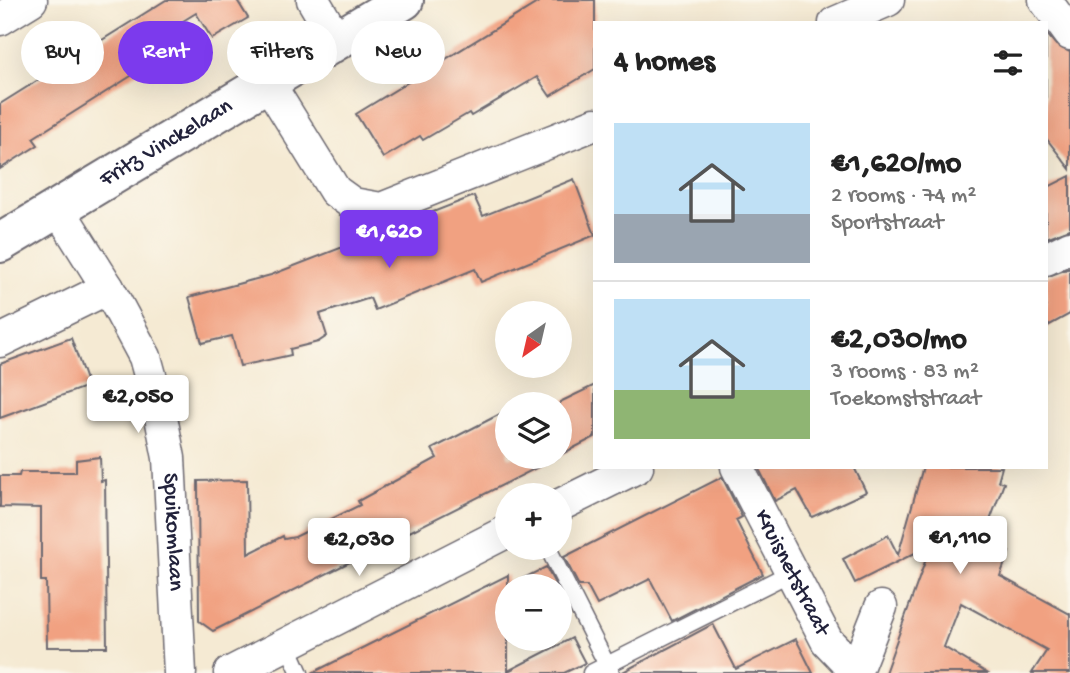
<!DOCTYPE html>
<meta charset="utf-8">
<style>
body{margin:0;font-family:"Gochi Hand",sans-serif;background:#f6f6f6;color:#222;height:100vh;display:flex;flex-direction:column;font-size:26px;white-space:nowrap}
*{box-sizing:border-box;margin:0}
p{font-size:23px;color:#767676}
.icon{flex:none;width:38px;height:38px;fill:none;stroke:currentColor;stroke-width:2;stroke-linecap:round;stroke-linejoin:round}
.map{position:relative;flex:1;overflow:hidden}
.side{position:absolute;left:593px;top:21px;width:455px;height:448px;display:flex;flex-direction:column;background:#fff;border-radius:0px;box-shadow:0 7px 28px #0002}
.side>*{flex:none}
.hud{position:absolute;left:21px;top:21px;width:467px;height:63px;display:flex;gap:14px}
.needle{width:46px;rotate:214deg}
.fabs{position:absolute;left:495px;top:301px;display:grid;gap:14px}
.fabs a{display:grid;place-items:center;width:77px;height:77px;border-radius:50%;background:#fff;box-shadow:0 7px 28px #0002;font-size:35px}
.price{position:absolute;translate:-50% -60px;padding:0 16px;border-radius:7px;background:#fff;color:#222;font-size:23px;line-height:46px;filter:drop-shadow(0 2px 4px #0008)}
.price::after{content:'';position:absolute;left:50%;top:42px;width:21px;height:16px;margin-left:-10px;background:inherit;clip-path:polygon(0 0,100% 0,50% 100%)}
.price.current{background:#7c3aed;color:#fff}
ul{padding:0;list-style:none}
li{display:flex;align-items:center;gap:21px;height:175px;padding:0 21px}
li+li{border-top:2px solid #e0e0e0}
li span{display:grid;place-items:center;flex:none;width:196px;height:140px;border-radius:0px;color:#555}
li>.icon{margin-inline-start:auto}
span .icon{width:84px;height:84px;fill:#fffc;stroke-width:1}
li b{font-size:30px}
h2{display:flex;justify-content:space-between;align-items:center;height:84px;padding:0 21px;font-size:30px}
.chip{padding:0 24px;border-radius:32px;background:#fff;box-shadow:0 7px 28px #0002;font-size:24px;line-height:63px}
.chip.current{background:#7c3aed;color:#fff}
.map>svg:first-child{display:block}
.building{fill:#f1a181}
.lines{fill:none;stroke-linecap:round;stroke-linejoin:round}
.service-casing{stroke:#6c6870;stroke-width:19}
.minor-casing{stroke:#6c6870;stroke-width:35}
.tertiary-casing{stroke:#6c6870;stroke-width:42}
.service{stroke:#fff;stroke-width:16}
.minor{stroke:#fff;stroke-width:32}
.tertiary{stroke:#fff;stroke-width:38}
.labels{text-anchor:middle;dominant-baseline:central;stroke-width:7;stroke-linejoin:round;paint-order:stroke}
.street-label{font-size:23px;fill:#22223b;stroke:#fbf7ec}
</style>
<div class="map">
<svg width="1070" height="673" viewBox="0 0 1070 673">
<rect width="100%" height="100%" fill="#fbf7ec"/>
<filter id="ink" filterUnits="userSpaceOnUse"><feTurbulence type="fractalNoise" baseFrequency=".0143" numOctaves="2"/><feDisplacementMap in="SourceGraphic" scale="14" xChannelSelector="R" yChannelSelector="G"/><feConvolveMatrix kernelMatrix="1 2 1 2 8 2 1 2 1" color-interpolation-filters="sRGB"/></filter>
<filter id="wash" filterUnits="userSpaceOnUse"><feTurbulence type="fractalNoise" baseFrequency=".00686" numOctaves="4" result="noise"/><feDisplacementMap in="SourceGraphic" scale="28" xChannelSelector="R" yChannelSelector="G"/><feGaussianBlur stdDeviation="1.57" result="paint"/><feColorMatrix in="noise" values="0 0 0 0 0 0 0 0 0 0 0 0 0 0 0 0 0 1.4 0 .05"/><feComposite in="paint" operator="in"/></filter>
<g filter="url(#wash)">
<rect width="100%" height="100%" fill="#f5ead3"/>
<g id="blocks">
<g class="building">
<path d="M166,0h71l11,18 -36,21 -16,-26 -67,41 10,17 -106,67 5,7 -38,24v-65z"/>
<path d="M542,0h53v69l-45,27 -13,-19 -66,39 -2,-3 -46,27 -3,-4 -37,22 -27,-44z"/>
<path d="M1046,33l10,12 14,7v117l-24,-31z"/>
<path d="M1070,176v53l-24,9v-50z"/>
<path d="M574,179l21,56 -114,47 -6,-13 -100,41 -5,-12 -50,16 7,22 -9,6 -28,7 1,6 -51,11 -8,-30 -30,7 -13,-46 82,-22 203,-79 9,20z"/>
<path d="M1070,268v46l-24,13v-50z"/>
<path d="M71,338l17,48 -88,32v-54z"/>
<path d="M595,385v52l-35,18v-53z"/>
<path d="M508,410v47h50l-345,174 -14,-10 -1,-140 49,-1 1,74 35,-18 1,3 11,-2 65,-32 -2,-4 79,-43 -5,-9z"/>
<path d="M100,457l1,24 4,-1 2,167h-60l-1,-66h-5v-73l-41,-1v-31h19l1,-4h56v-12z"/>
<path d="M758,467h96l12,25 -54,25 -15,-27 -22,11z"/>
<path d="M923,467h79l-4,14 6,2 -22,59 27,10 -9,24 70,38v59h-38l15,-23 -86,-47 -17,44 43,26h-102l46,-128 -76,38 -12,-24 45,-24 10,20z"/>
<path d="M722,477l20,40 -6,3 27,54 -91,47 -22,-42 -53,26 -10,-19h-8l-15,-29z"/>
<path d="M546,567l10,19h-48v85l64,-33 13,25 -21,10h-252l196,-98v11z"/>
<path d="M713,624l23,45 60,-30 17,34h-192z"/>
</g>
</g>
</g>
<g filter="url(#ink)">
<use href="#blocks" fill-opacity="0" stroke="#6c6870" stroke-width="2"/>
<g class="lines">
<g class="service-casing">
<g id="service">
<path d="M548,548l63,125"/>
<path d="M287,644l13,29"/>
<path d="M591,673l201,-101"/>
</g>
</g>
<g class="minor-casing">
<g id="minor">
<path d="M313,0l23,39"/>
<path d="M1045,0l25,34"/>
<path d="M0,19l31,-19"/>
<path d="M835,23l53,-23"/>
<path d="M267,81l68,110 18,13 28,5 214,-85"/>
<path id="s1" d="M57,207l51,81 37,69 15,55 9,46 11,215"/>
<path d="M1046,259l24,-12"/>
<path d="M0,341l108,-53"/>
<path id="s2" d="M737,467l90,174 29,30"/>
<path d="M560,505l77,-38"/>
<path d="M230,673l278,-142"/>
<path d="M855,673l26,-66"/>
</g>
</g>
<g class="tertiary-casing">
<g id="tertiary">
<path id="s3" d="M0,243l404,-243"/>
</g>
</g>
<use href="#service" class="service"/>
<use href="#minor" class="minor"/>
<use href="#tertiary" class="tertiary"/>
</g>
</g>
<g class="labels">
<g class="street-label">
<text stroke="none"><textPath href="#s3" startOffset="194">Fritz Vinckelaan</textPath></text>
<text stroke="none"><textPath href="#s1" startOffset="352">Spuikomlaan</textPath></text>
<text stroke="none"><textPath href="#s2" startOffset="119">Kruisnetstraat</textPath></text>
</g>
</g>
</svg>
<div class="fabs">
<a><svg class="needle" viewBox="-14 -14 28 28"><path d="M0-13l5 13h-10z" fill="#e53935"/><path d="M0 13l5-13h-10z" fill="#767676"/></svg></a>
<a><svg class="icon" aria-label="layers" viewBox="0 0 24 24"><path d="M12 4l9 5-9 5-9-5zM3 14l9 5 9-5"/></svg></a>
<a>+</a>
<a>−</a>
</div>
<b class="price current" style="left:389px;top:270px">€1,620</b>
<b class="price" style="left:138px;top:435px">€2,050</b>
<b class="price" style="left:960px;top:576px">€1,110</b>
<b class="price" style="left:359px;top:578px">€2,030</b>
<div class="hud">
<a class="chip">Buy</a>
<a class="chip current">Rent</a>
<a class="chip">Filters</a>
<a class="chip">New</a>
</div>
<section class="side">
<h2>4 homes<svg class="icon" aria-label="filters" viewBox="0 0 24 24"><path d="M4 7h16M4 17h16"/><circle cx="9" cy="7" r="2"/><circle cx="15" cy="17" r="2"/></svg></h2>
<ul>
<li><span style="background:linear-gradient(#bfe0f5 65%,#9aa5b1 0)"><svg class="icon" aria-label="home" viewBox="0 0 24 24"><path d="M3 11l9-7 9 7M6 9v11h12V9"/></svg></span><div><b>€1,620/mo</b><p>2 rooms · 74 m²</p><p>Sportstraat</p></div></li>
<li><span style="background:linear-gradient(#bfe0f5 65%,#8fb573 0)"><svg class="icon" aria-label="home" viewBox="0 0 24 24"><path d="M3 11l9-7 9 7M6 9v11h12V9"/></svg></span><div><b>€2,030/mo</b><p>3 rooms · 83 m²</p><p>Toekomststraat</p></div></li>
</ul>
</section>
</div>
